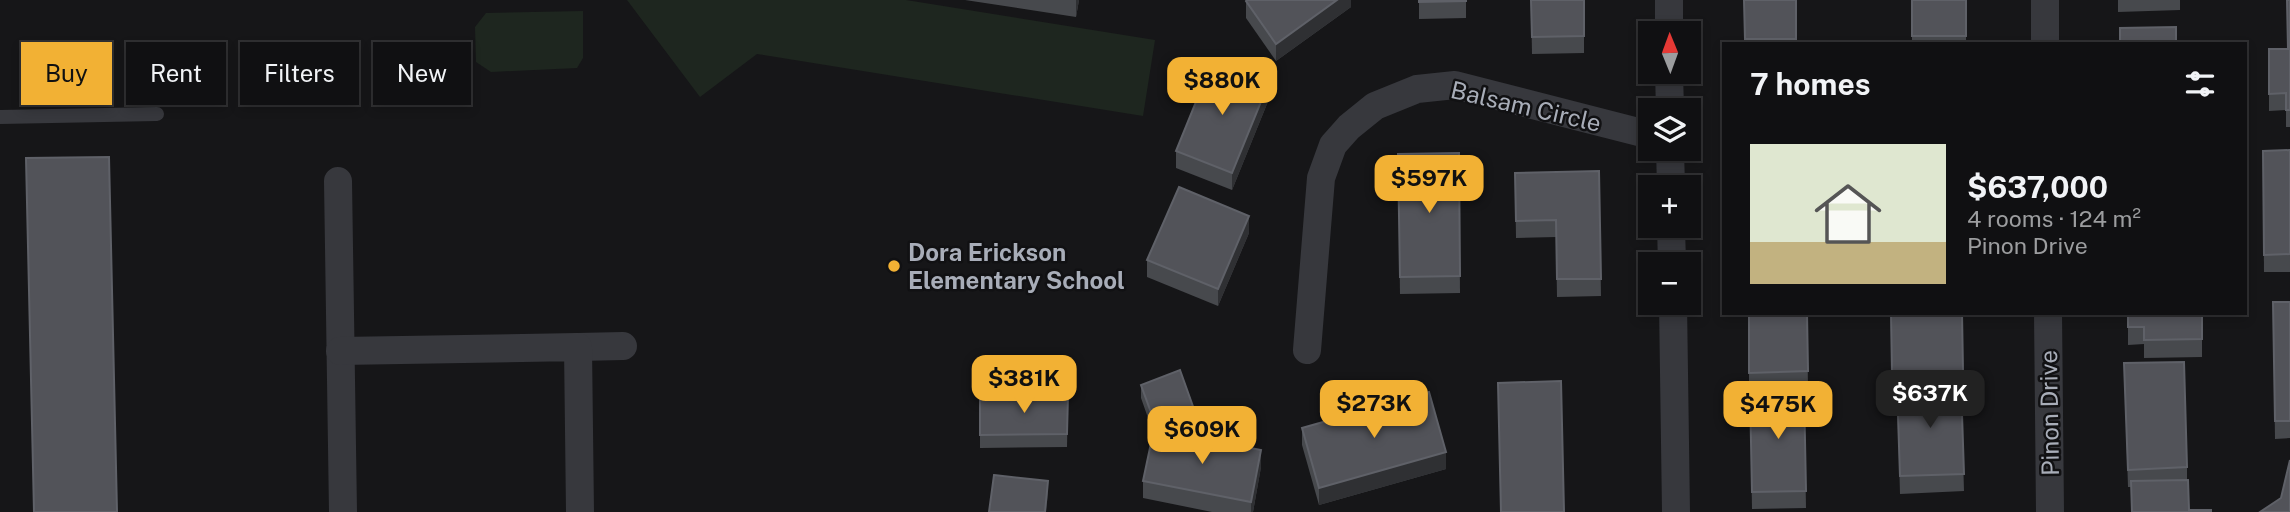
<!DOCTYPE html>
<meta charset="utf-8">
<style>
body{margin:0;font-family:"Public Sans",sans-serif;background:#19191b;color:#f1f3f6;height:100vh;display:flex;flex-direction:column;font-size:26px;white-space:nowrap}
*{box-sizing:border-box;margin:0}
p{font-size:23px;color:#9c9d9f}
.icon{flex:none;width:38px;height:38px;fill:none;stroke:currentColor;stroke-width:2;stroke-linecap:round;stroke-linejoin:round}
.map{position:relative;flex:1;overflow:hidden}
.side{position:absolute;left:1722px;top:42px;width:525px;height:273px;display:flex;flex-direction:column;background:#101012;border-radius:0px;box-shadow:0 4px 10px #0003,0 0 0 2px #303032}
.side>*{flex:none}
.banner{position:absolute;left:21px;top:42px;width:665px;height:63px;display:flex;gap:14px}
.needle{width:46px;rotate:359deg}
.controls{position:absolute;left:1638px;top:21px;display:grid;gap:14px}
.controls a{display:grid;place-items:center;width:63px;height:63px;border-radius:0px;background:#101012;box-shadow:0 4px 10px #0003,0 0 0 2px #303032;font-size:35px}
.price{position:absolute;translate:-50% -60px;padding:0 16px;border-radius:14px;background:#f2b134;color:#111;font-size:23px;line-height:46px;filter:drop-shadow(0 2px 4px #0008)}
.price::after{content:'';position:absolute;left:50%;top:42px;width:21px;height:16px;margin-left:-10px;background:inherit;clip-path:polygon(0 0,100% 0,50% 100%)}
.price.current{background:#222;color:#fff}
ul{padding:0;list-style:none}
li{display:flex;align-items:center;gap:21px;height:175px;padding:0 28px}
li span{display:grid;place-items:center;flex:none;width:196px;height:140px;border-radius:0px;color:#555}
li>.icon{margin-inline-start:auto}
span .icon{width:84px;height:84px;fill:#fffc;stroke-width:1}
li b{font-size:30px}
h2{display:flex;justify-content:space-between;align-items:center;height:84px;padding:0 28px;font-size:30px}
.tag{padding:0 24px;border-radius:0px;background:#101012;box-shadow:0 4px 10px #0003,0 0 0 2px #303032;font-size:24px;line-height:63px}
.tag.current{background:#f2b134;color:#111}
.map>svg:first-child{display:block}
.green{fill:#1e261f}
.lines{fill:none;stroke-linecap:round;stroke-linejoin:round}
.service{stroke:#37383d;stroke-width:14}
.minor{stroke:#37383d;stroke-width:28}
.wall{fill:#47494d}
.shaded-wall{fill:#2f3033}
.building{fill:#525359;stroke:#5f6168;stroke-width:2}
.poi-dot{fill:#f2b134;stroke:#111113;stroke-width:2.5}
.labels{text-anchor:middle;dominant-baseline:central;stroke-width:5;stroke-linejoin:round;paint-order:stroke}
.street-label{font-size:24px;fill:#a8adb8;stroke:#111113}
.poi-label{font-size:24px;font-weight:bold;fill:#a8adb8;stroke:#111113;text-anchor:start}
</style>
<div class="map">
<svg width="2290" height="512" viewBox="0 0 2290 512">
<rect width="100%" height="100%" fill="#161618"/>
<g class="green">
<path d="M627,0h279l249,40 -12,76 -386,-62 -57,43z"/>
<path d="M583,11v47l-6,10 -86,4 -15,-10 -1,-35 11,-14z"/>
</g>
<g class="lines">
<path class="service" d="M0,117l157,-3"/>
<g class="minor">
<path d="M1669,0v33"/>
<path d="M2045,0v44"/>
<path d="M1669,72l1,38"/>
<path d="M1670,149l1,38"/>
<path d="M338,181l5,331"/>
<path d="M1671,226l1,38"/>
<path d="M1673,303l3,209"/>
<path d="M2048,313l2,199"/>
<path d="M578,347l45,-1"/>
<path d="M1307,350l14,-172 12,-33 16,-18 26,-21 42,-17 38,-4 195,50"/>
<path d="M340,351l238,-4 2,165"/>
</g>
</g>
<g class="wall">
<path d="M965,0h114l-3,17z"/>
<path d="M1351,0v7l-75,54 -30,-43v-17z"/>
<path d="M1419,0h47v18l-47,1z"/>
<path d="M1531,0h53v53l-52,1z"/>
<path d="M1744,0h52v44h-51z"/>
<rect x="1912" y="0" width="54" height="44"/>
<path d="M2118,0h62v10l-62,2z"/>
<path d="M2290,0v127h-4v-17l-17,1v-62h19z"/>
<path d="M1269,99l-37,91 -56,-22v-17z"/>
<path d="M2290,150v122h-26l-1,-121z"/>
<path d="M1459,153l1,140 -60,1 -2,-140z"/>
<path d="M1599,171l2,125 -44,1 -1,-60 -40,1 -1,-65z"/>
<path d="M1249,233l-31,73 -71,-29v-17z"/>
<path d="M2273,302h17v136l-15,1z"/>
<path d="M1749,313h58l1,76 -59,1z"/>
<path d="M1962,313l1,75h-2l3,103 -64,3 -3,-105h-5l-1,-75z"/>
<path d="M2128,313h74v44l-58,1v-14l-16,1z"/>
<path d="M2124,363l63,104v13l-56,32v-25h-3z"/>
<path d="M1141,385l55,43 -17,6 82,33 -8,45h-41l-69,-14v-17l10,-49 -12,-34z"/>
<path d="M1804,390l2,118 -54,1 -2,-118z"/>
<path d="M980,395h88l-1,52 -87,1z"/>
<path d="M1302,428l144,41 -127,36 -17,-60z"/>
</g>
<g class="shaded-wall">
<path d="M1076,0h3l-3,17z"/>
<path d="M1337,0h14v7l-75,54v-17z"/>
<path d="M1269,82v17l-37,91v-17z"/>
<path d="M1249,216v17l-31,73v-17z"/>
<path d="M1196,415v13l-39,14v-13z"/>
<path d="M1261,450v17l-8,45h-2v-10z"/>
<path d="M1446,452v17l-127,36v-17z"/>
<path d="M1048,481v13l-2,18h-1z"/>
</g>
<g class="building">
<path d="M1247,0h90l-61,44 -30,-43z"/>
<path d="M1419,0h47v1l-47,1z"/>
<path d="M1531,0h53v36l-52,1z"/>
<path d="M1744,0h52v39h-51z"/>
<rect x="1912" y="0" width="54" height="36"/>
<path d="M2287,0h3v110h-4v-17l-17,1v-45h19z"/>
<path d="M2176,27v17h-56v-16z"/>
<path d="M1213,60l56,22 -37,91 -56,-22z"/>
<path d="M2290,150v104l-26,1 -1,-104z"/>
<path d="M1459,153l1,123 -60,1 -2,-123z"/>
<path d="M109,157l8,355h-83l-8,-354z"/>
<path d="M1599,171l2,108h-44l-1,-59 -40,1 -1,-48z"/>
<path d="M1179,187l70,29 -31,73 -71,-29z"/>
<path d="M2273,302h17v119h-15z"/>
<path d="M1749,313h58l1,58 -59,2z"/>
<path d="M1962,313l1,58 -71,1 -1,-58z"/>
<path d="M2128,313h74v26l-58,1v-13h-16z"/>
<path d="M2184,362l3,105 -59,3 -4,-107z"/>
<path d="M1180,370l16,45 -39,14 -16,-44z"/>
<path d="M1561,381l3,131h-63l-3,-129z"/>
<path d="M1961,384l3,90 -64,2 -3,-90z"/>
<path d="M1804,390l2,101 -54,1 -2,-101z"/>
<path d="M1429,392l17,60 -127,36 -17,-60z"/>
<path d="M980,395h88l-1,39 -87,1z"/>
<path d="M1154,429l107,21 -10,52 -108,-21z"/>
<path d="M2290,460v52h-30l21,-14z"/>
<path d="M994,475l54,6 -3,31h-56z"/>
<path d="M2188,480l1,30h22v2h-79l-1,-31z"/>
</g>
<circle class="poi-dot" cx="894" cy="266" r="7"/>
<g class="labels">
<g class="street-label">
<text transform="translate(1526 106) rotate(13)">Balsam Circle</text>
<text transform="translate(2049 413) rotate(-91)">Pinon Drive</text>
</g>
<g class="poi-label">
<text x="908" y="252">Dora Erickson<tspan x="908" dy="28">Elementary School</tspan></text>
</g>
</g>
</svg>
<div class="controls">
<a><svg class="needle" viewBox="-14 -14 28 28"><path d="M0-13l5 13h-10z" fill="#e53935"/><path d="M0 13l5-13h-10z" fill="#9c9d9f"/></svg></a>
<a><svg class="icon" aria-label="layers" viewBox="0 0 24 24"><path d="M12 4l9 5-9 5-9-5zM3 14l9 5 9-5"/></svg></a>
<a>+</a>
<a>−</a>
</div>
<b class="price" style="left:1222px;top:117px">$880K</b>
<b class="price" style="left:1429px;top:215px">$597K</b>
<b class="price" style="left:1024px;top:415px">$381K</b>
<b class="price current" style="left:1930px;top:430px">$637K</b>
<b class="price" style="left:1374px;top:440px">$273K</b>
<b class="price" style="left:1778px;top:441px">$475K</b>
<b class="price" style="left:1202px;top:466px">$609K</b>
<div class="banner">
<a class="tag current">Buy</a>
<a class="tag">Rent</a>
<a class="tag">Filters</a>
<a class="tag">New</a>
</div>
<section class="side">
<h2>7 homes<svg class="icon" aria-label="filters" viewBox="0 0 24 24"><path d="M4 7h16M4 17h16"/><circle cx="9" cy="7" r="2"/><circle cx="15" cy="17" r="2"/></svg></h2>
<ul>
<li><span style="background:linear-gradient(#dfe7d0 70%,#c2b280 0)"><svg class="icon" aria-label="home" viewBox="0 0 24 24"><path d="M3 11l9-7 9 7M6 9v11h12V9"/></svg></span><div><b>$637,000</b><p>4 rooms · 124 m²</p><p>Pinon Drive</p></div></li>
</ul>
</section>
</div>
